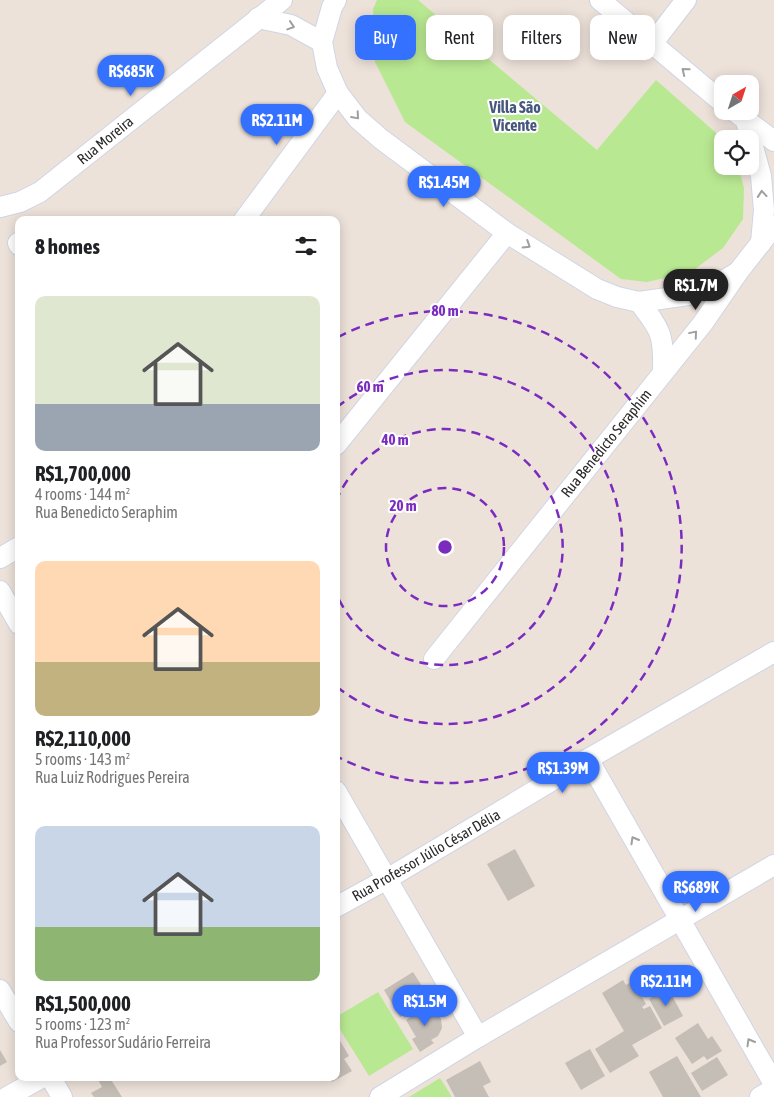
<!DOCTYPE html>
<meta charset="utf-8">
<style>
body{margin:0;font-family:"Asap Condensed",sans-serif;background:#f6f6f6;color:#202124;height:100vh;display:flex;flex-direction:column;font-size:19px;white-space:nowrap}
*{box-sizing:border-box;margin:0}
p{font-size:16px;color:#757577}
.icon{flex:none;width:28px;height:28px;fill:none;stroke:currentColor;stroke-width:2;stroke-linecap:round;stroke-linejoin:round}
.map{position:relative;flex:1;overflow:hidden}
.side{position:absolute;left:15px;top:216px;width:325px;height:865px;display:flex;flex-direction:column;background:#fff;border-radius:10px;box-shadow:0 2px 12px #0003}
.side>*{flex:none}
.hud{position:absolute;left:355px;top:15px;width:344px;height:45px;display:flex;gap:10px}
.needle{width:32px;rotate:39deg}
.buttons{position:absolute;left:714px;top:75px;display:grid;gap:10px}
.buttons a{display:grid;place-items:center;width:45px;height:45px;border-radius:10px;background:#fff;box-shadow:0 2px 12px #0003;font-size:25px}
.price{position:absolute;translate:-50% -42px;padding:0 11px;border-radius:18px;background:#3571ff;color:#fff;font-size:16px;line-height:32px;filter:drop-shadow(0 1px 2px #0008)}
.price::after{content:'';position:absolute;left:50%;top:30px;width:15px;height:11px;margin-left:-8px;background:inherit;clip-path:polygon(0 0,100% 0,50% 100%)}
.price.selected{background:#222;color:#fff}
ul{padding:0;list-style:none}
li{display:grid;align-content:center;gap:10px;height:265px;padding:0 20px}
li span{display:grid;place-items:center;height:155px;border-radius:10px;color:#555}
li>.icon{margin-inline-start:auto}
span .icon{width:90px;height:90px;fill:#fffc;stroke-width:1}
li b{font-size:21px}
h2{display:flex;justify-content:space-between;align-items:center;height:60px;padding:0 20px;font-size:21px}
.tag{padding:0 18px;border-radius:10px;background:#fff;box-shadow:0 2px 12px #0003;font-size:18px;line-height:45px}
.tag.selected{background:#3571ff;color:#fff}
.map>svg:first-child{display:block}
.green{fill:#b9e892}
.building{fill:#c4beb6}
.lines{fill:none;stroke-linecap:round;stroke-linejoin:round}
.street-casing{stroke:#cfd5e4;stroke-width:22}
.street{stroke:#fff;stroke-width:20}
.oneway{stroke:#9f9f9f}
.ring{fill:none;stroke:#7b2cbf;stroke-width:2.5;stroke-dasharray:9 6}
.labels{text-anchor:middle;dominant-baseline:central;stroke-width:4;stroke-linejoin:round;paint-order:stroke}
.street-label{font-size:15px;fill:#292929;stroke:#fff}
.neighbourhood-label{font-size:16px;font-weight:bold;fill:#46567d;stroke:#fff}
.centre{fill:#7b2cbf;stroke:#fff;stroke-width:2.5}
.ring-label{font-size:15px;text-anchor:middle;font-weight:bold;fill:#7b2cbf;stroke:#fff;stroke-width:4;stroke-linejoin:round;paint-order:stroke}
</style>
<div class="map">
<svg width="774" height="1097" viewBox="0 0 774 1097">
<rect width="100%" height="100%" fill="#ede2da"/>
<g class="green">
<path d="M377,0h41l179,150 59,-70 67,59 -1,27h16l6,22 -1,31 -20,29 -32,24 -44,10 -26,-3 -216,-157 -30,-60 -2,-53z"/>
<path d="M378,992l35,57 -44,27 -33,-53v-6z"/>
<path d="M440,1078l12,19h-43z"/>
</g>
<g class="building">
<path d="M515,849l20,37 -27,15 -21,-37z"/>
<path d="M413,972l17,27 -30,18 -16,-27z"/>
<path d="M623,980l3,5 7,-4 13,23 -4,3 2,2 6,-3 12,22 -30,17 7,11 -29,17 -15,-24 29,-18 -22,-38z"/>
<path d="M668,988l15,28 -19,10 -15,-27z"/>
<path d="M431,1003l10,16 1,9 -4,8 -7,4 3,3 -14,9 -8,-13 4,-2 -10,-17z"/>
<path d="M698,1023l10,16 4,-3 10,15 -15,9 -3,-4 -12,8 -17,-26z"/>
<path d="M336,1034l13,22 -5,3 8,12 -20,11 -3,-4h7z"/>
<path d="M590,1049l15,27 -24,14 -16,-27z"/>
<path d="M0,1050l7,12 -7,4z"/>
<path d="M677,1056l24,41h-38l-14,-25z"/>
<path d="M717,1057l11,18 -26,16 -11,-18z"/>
<path d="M480,1061l11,21 -8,4 6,11h-34l-9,-17z"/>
<path d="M97,1078h13l12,19h-28l-3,-4 11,-6z"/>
</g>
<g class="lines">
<g class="street-casing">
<g id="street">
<path d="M336,0l-4,7 -10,35 5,26 11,25 20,26 23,20 126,94 90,56 20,8 22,5 49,-7 23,-7 27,-16"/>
<path d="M600,0l122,102"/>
<path d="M258,18l33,7 31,17"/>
<path d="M652,44l34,-44"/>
<path d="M734,111l40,30"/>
<path d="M746,121l15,55 3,34 -3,33"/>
<path d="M0,207l20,-5 20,-10 242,-192"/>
<path d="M244,220l94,-127"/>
<path d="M18,243l1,2"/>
<path d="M639,302c22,28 25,33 24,69"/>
<path d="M336,445l171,-212"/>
<path d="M0,558l19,-11"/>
<path d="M0,591l19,33"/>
<path d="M434,659l269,-336 35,-51 36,-46"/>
<path d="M588,759l186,325"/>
<path d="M336,791l142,246"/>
<path d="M336,907l51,-28 201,-120 186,-107"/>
<path d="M0,990l19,32"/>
<path d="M51,1078l11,19"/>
<path d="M7,1097l34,-19"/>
<path d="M380,1097l98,-60 296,-172"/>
<path d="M760,1097l14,-8"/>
</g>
</g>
<use href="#street" class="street"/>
</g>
<defs><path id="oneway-chevron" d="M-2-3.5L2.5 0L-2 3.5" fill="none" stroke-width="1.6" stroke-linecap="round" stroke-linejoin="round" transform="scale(1.25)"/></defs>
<g class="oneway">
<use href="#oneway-chevron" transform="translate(291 26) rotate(18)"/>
<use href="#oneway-chevron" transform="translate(685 71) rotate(-141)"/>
<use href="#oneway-chevron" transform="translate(356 116) rotate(49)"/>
<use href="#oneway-chevron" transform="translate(762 194) rotate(-95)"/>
<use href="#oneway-chevron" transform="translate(527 245) rotate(32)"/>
<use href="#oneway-chevron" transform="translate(694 334) rotate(-50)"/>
<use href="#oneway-chevron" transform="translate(634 840) rotate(-120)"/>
<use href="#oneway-chevron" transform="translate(750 1042) rotate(-120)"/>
</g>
<g class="ring">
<circle cx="445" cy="547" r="59"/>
<path d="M336 501A118 118 0 1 1 336 593"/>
<path d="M337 407A177 177 0 1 1 337 687"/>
<path d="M338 337A236 236 0 1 1 338 757"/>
</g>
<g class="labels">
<g class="street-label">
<text transform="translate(105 140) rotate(-39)">Rua Moreira</text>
<text transform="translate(606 443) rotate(-51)">Rua Benedicto Seraphim</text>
<text transform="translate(426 855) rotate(-30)">Rua Professor Júlio César Délia</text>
</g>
<g class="neighbourhood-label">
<text x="515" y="107">Villa São<tspan x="515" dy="18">Vicente</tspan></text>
</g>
</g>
<circle cx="445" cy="547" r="8" class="centre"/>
<g class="ring-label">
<text x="445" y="316">80 m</text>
<text x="370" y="392">60 m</text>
<text x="395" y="445">40 m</text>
<text x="403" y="511">20 m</text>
</g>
</svg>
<div class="buttons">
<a><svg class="needle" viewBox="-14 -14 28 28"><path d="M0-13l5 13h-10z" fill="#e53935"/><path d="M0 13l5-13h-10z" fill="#757577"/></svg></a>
<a><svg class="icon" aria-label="locate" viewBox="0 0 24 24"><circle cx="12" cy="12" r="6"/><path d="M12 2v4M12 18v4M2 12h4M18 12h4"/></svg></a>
</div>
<b class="price" style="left:131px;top:97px">R$685K</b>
<b class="price" style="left:277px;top:146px">R$2.11M</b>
<b class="price" style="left:444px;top:208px">R$1.45M</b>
<b class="price selected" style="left:696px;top:311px">R$1.7M</b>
<b class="price" style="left:563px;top:794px">R$1.39M</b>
<b class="price" style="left:696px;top:913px">R$689K</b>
<b class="price" style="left:666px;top:1007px">R$2.11M</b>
<b class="price" style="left:425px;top:1027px">R$1.5M</b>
<div class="hud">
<a class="tag selected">Buy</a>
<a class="tag">Rent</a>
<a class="tag">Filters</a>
<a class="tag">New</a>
</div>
<section class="side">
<h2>8 homes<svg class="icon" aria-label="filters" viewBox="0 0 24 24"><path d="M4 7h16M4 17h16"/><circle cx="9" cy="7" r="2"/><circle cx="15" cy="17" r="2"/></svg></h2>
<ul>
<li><span style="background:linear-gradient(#dfe7d0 70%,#9aa5b1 0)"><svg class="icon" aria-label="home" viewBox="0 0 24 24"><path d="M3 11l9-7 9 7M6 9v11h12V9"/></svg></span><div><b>R$1,700,000</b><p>4 rooms · 144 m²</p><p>Rua Benedicto Seraphim</p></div></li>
<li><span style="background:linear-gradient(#ffd9b3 65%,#c2b280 0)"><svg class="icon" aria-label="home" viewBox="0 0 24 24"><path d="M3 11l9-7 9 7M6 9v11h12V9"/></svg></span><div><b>R$2,110,000</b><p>5 rooms · 143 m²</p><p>Rua Luiz Rodrigues Pereira</p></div></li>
<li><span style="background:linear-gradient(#c9d6e8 65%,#8fb573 0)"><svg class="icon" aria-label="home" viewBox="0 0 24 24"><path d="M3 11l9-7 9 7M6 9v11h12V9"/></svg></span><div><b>R$1,500,000</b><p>5 rooms · 123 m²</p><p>Rua Professor Sudário Ferreira</p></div></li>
</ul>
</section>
</div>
